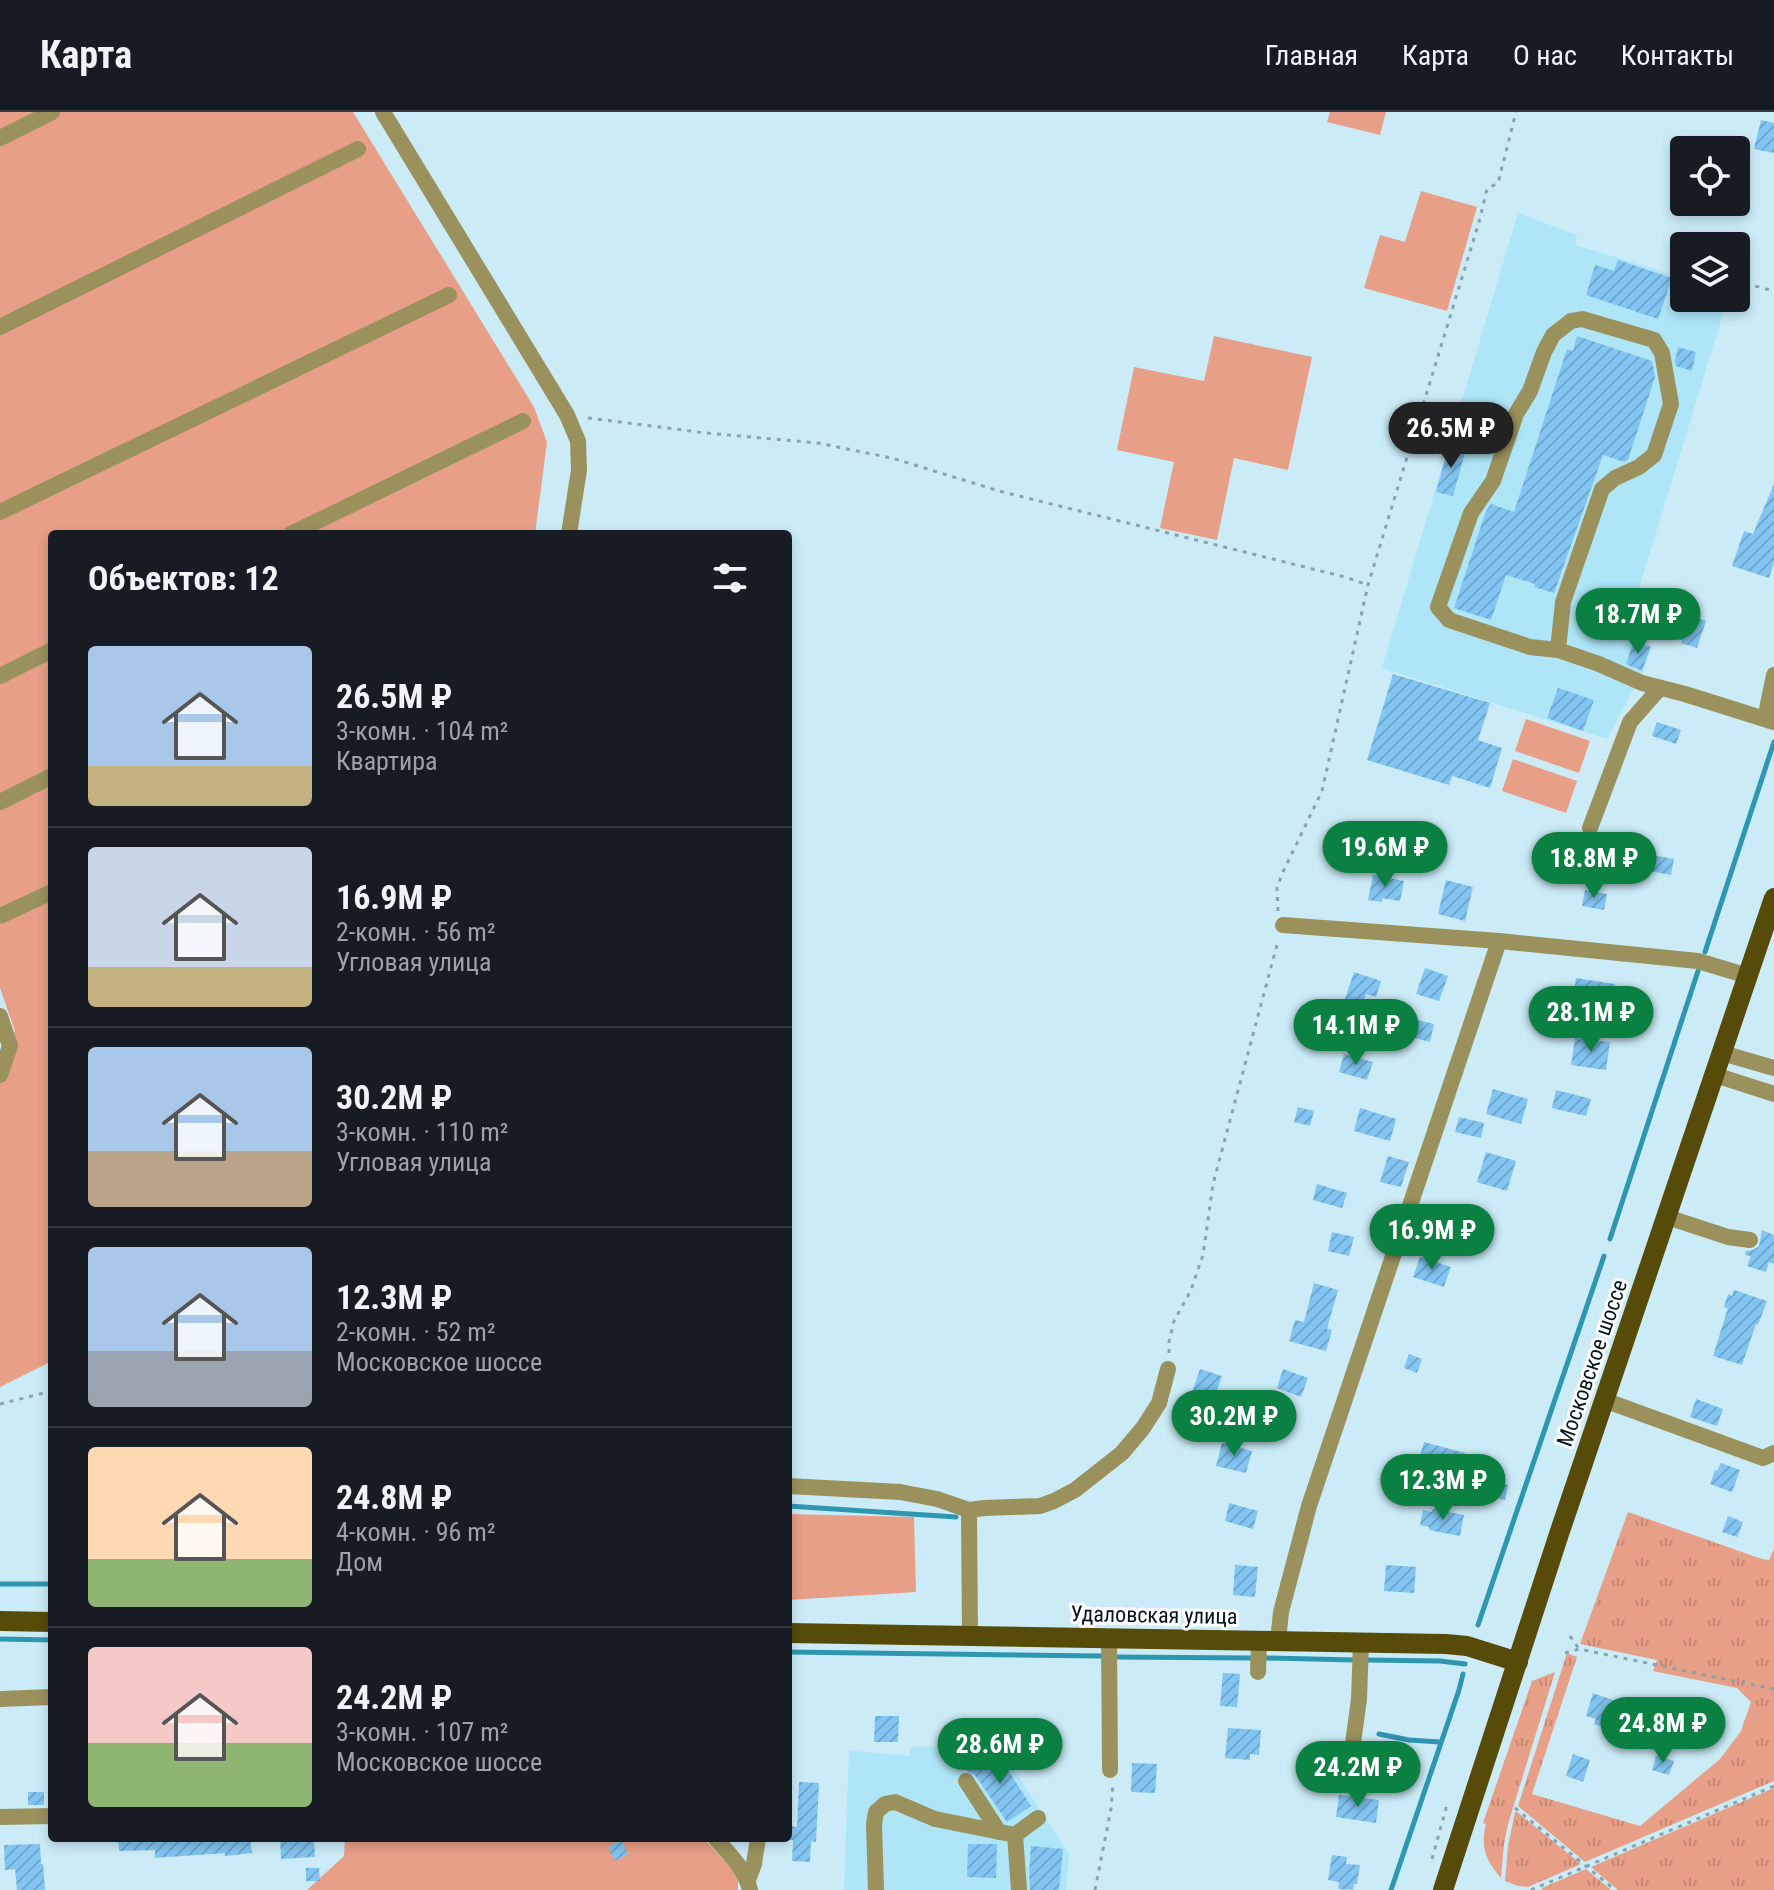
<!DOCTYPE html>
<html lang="ru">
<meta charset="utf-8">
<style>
body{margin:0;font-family:"Roboto Condensed",sans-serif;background:#20242c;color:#f1f3f6;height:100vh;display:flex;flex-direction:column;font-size:30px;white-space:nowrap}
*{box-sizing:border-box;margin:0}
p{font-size:26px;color:#9ea1a6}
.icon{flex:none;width:44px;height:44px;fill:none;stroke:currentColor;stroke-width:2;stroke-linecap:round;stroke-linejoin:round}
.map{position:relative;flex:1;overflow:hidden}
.panel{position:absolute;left:48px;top:418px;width:744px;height:1312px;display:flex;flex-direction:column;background:#171b24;border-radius:8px;box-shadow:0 4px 12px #0003}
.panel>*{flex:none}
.tools{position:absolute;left:1670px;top:24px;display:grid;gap:16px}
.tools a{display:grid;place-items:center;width:80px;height:80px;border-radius:8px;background:#171b24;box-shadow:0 4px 12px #0003;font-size:40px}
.price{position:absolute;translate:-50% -68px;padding:0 18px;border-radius:28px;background:#0b8043;color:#fff;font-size:26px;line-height:52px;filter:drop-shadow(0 2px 4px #0008)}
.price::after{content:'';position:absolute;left:50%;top:48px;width:24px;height:18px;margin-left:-12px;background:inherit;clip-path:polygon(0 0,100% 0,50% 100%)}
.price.active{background:#222;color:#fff}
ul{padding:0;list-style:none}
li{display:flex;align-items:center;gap:24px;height:200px;padding:0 40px}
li+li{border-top:2px solid #363941}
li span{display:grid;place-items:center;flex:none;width:224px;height:160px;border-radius:8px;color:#555}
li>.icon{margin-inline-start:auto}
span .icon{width:96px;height:96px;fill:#fffc;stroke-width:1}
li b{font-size:34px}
h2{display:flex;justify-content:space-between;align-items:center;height:96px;padding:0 40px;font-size:34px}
header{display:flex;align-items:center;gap:48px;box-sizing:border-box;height:112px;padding:0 40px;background:#171b24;border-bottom:2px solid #363941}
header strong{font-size:38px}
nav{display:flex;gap:44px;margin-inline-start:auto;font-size:28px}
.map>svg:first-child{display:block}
.built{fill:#aee6f8}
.grass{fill:url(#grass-tufts)}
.green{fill:#e89f87}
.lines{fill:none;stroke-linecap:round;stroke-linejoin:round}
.stream{stroke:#2f96b1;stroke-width:5}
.building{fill:url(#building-hatch)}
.path{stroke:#87a4ad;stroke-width:3;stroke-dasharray:4 6;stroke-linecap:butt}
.minor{stroke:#9a915d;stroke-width:16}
.major{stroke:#564b08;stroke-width:20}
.labels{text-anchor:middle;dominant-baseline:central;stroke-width:6;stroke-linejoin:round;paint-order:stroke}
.street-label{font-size:22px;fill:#00141b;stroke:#fff}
</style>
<header>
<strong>Карта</strong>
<nav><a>Главная</a><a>Карта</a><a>О нас</a><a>Контакты</a></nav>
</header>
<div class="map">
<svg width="1774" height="1778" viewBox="0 0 1774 1778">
<defs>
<pattern id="grass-tufts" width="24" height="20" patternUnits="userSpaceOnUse" patternTransform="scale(2)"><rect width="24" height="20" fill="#e89f87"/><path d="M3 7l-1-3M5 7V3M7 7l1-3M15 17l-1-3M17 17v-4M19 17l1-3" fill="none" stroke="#c58874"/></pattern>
<pattern id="building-hatch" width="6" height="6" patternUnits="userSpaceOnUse" patternTransform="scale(2)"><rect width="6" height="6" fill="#82c5f2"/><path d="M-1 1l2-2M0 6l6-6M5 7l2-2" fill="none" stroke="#6ea8cf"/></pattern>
</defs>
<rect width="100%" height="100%" fill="#cbecf7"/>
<g class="built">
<path d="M1518,101l59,22 -2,10 109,33v20h44l-104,339 27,10 -10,28 -34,64 -225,-71z"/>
<path d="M974,1633h24l71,109 -3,36h-222l5,-140 60,6 2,-9z"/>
</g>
<g class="grass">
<path d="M1628,1400l134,47 7,1 5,-11v232l-189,81 -67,-56 49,-153 10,4 -45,137 108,32 80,-67 21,-28 10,-29 -14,-14 -84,-17 4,-11 -77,-16z"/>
<path d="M1555,1560l-47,152 -4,20 -3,34c-15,-17 -21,-31 -15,-54l-3,-1 49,-142z"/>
<path d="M1774,1676v102h-156l-27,-23z"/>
<path d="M1515,1700h2l64,52 -53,23 -10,-1 -13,-5 3,-35z"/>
<path d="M1586,1757l25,21h-69v-2z"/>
</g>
<g class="green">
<path d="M0,0h353l181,295 13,35 -12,92h-483v827l-52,26v-309l15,-47 -15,-43z"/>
<path d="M1330,0h56l-6,23 -53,-13z"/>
<path d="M1421,79l56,16 -30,104 -83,-23 16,-53 25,7z"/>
<path d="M1214,224l98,21 -24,113 -54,-12 -17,82 -57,-12 14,-66 -57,-12 17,-83 70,14z"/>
<path d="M1526,607l64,22 -11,32 -64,-22z"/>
<path d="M1513,647l64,22 -11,32 -64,-22z"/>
<path d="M788,1402l126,3 2,75 -128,8z"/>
<path d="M345,1726h358l35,37v15h-431l37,-34z"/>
</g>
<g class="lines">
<g class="stream">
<path d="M1705,840l69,-210"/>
<path d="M1610,1127l88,-268"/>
<path d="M788,1394l168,11"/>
<path d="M0,1472h52"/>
<path d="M1478,1513l126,-369"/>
<path d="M0,1527l52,1"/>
<path d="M788,1540l313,4"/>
<path d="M1114,1545l137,1"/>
<path d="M1266,1546l89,2"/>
<path d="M1368,1548l72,1 25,3"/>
<path d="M1379,1622l30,6 31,2"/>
<path d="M1391,1778l68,-200 4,-16"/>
</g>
</g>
<g class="building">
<path d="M1761,8l13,3v30l-20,-4z"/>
<path d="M1618,148l54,18 -14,41 -72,-24 9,-30 19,6z"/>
<path d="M1577,224l75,25 3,16 -27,83 -4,2 -21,-7 -49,138 -20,-6 1,-3 -29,-9 -15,45 -37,-12 32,-97 5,-7 23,8 53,-163 6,2z"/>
<path d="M1678,235l18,5 -4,19 -16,-5 -1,-5z"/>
<path d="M1449,333l17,4 -13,47 -17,-4z"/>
<path d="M1774,372v79l-5,15 -37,-12 12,-35 9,3z"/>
<path d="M1680,500l26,9 -9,27 -16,-5 1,-3 -10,-3z"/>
<path d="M1634,529l17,6 -9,24 -16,-7z"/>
<path d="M1393,562l97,29 -12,37 24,8 -12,40 -38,-12 -3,9 -82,-25z"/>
<path d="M1558,576l36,12 -11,31 -36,-13z"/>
<path d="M1657,610l24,8 -5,14 -24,-8z"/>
<path d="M1652,743l22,4 -3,16 -22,-4z"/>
<path d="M1373,763l31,6 -4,20 -18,-3v4l-14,-2z"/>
<path d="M1446,768l27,7 -8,34 -27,-7z"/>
<path d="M1585,778l22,4 -3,16 -22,-4z"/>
<path d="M1425,856l23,8 -9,25 -23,-7z"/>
<path d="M1354,860l27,9 -5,16 -10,-3 -4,14 -18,-6z"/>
<path d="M1576,866l39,6 -5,32 -38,-6z"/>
<path d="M1400,904l34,8 -4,18 -34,-9z"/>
<path d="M1575,926l35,4 -4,28 -35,-5z"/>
<path d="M1344,942l29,8 -6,18 -28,-8z"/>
<path d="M1493,977l35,10 -7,25 -35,-10z"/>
<path d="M1556,978l35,9 -5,17 -34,-8z"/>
<path d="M1298,995l16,4 -4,15 -16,-4z"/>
<path d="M1360,996l36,11 -6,22 -36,-10z"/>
<path d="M1459,1005l25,6 -3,15 -26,-6z"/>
<path d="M1486,1040l30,9 -9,30 -30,-9z"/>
<path d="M1388,1044l21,6 -8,25 -21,-5z"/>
<path d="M1317,1072l30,9 -5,15 -29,-8z"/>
<path d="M1452,1094l20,5 -2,6 12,3 -5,24 -32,-7z"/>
<path d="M1762,1118l12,5v29l-5,-2 -3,10 -19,-6 4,-10 -6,-1 1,-4 7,-1 6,-4z"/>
<path d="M1332,1120l22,5 -5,19 -21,-5z"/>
<path d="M1420,1145l31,10 -7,20 -31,-10z"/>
<path d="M1314,1171l24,7 -11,39 5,1 -6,21 -37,-10 6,-21 9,2z"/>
<path d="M1734,1178l33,11 -9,24 -2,-1 -14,41 -29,-9 13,-42 2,-5 -4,-2 4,-13 4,2z"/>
<path d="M1409,1242l13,5 -5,14 -13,-5z"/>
<path d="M1200,1257l22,7 -10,29 -22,-7z"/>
<path d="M1283,1257l25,9 -7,19 -24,-9z"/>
<path d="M1696,1287l27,10 -6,17 -27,-9z"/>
<path d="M1424,1330l41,11 -4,18 -42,-11z"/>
<path d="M1222,1331l30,8 -6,22 -30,-7z"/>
<path d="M1721,1351l19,7 -8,22 -22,-8 5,-14 2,1z"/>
<path d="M1480,1366l28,7 -3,15 -29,-8z"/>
<path d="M1229,1391l29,8 -5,18 -28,-8z"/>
<path d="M1433,1397l31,6 -4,21 -31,-6v-3l-9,-2 3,-15 9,2z"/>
<path d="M1728,1404l15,6 -6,15 -15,-5z"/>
<path d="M1235,1453l23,2 -3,30 -22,-2z"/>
<path d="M1386,1453l30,2 -2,26 -30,-2z"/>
<path d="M1223,1561l17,1 -3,33 -17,-1z"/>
<path d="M1593,1581l28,10 -9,27 -18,-6 2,-5 -10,-3z"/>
<path d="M875,1604h24l-1,26h-24z"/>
<path d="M1228,1616l33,2 -2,25 -9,-1v6l-25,-2z"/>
<path d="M996,1639l35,55 -24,16 -32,-47 -9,-5z"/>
<path d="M1573,1642l17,6 -7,22 -17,-6z"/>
<path d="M1656,1644l18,5 -5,14 -17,-5z"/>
<path d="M1132,1651l25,1 -2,29 -24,-1z"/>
<path d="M799,1670l20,1 -3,59 -5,-1 -1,21 -18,-1 1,-21h-5l1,-14 8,1z"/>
<rect x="28" y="1680" width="16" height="13"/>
<path d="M1339,1683l40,5 -3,23 -40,-6z"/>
<path d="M118,1726h132l2,15 -27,3v-3l-70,5v-8l-36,1z"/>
<path d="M288,1726h26l1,19 -34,2 -1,-20z"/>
<path d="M621,1728l7,14 -13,7 -7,-14z"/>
<path d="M40,1732l1,20h2l2,26h-28l-2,-21 -10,1 -1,-25z"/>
<path d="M968,1732h29l-1,34 -29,-1z"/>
<path d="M1031,1734l32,3 -4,41h-29l-1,-17z"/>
<path d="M1332,1743l15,2 -1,7 14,1 -3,19h-3l-1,6 -15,-1 1,-7 -11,-2z"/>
<path d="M306,1756h13l1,13h-14z"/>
</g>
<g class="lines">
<g class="path">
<path d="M1736,169l38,10"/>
<path d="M588,306l118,15 112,10 74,15 107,33 346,86 23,8"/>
<path d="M1278,799l-1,-23 5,-14 40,-83 46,-206 111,-363 8,-33 11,-6 18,-71"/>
<path d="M1169,1241v-11l5,-21 17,-31 12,-35 10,-71 65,-243"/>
<path d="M0,1292l52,-13"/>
<path d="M1570,1524l9,13"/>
<path d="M1565,1541l14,-4 195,40"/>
<path d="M1515,1696l100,82"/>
<path d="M1432,1747l15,-54"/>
<path d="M1095,1778l16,-81 2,-25"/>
<path d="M1531,1778l243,-104"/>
</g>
<g class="minor">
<path d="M383,0l184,303 11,26 1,29 -10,64"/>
<path d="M0,26l52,-26"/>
<path d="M0,215l358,-178"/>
<path d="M0,400l449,-217"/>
<path d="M291,422l232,-113"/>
<path d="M1558,538l5,-48 39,-113 13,-11 24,-11 15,-12 17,-51 -9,-51 -8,-13 -72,-21 -11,2 -18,14 -9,17 -14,39 -14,23 -23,67 -22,32 -33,94 11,13 81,27 28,3 41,14 43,19 43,11 89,28"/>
<path d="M0,564l52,-26"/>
<path d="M1765,607l9,-44"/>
<path d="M0,690l52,-26"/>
<path d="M1590,716l40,-106 30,-34"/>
<path d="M0,804l52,-24"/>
<path d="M1283,813l216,16"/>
<path d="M0,904l10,30 -10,29"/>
<path d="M1722,941l52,15"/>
<path d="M1715,963l59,19"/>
<path d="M1667,1105l61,20 22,3"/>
<path d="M1604,1288l159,58 11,-5"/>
<path d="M788,1374l112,6 37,7 32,11 16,-2 55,-2 14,-5 21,-11 47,-37 21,-25 16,-25 9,-34"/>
<path d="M969,1398l1,126"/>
<path d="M1109,1527l1,131"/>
<path d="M1278,1529l3,-29 28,-106 190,-565 199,20 50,15"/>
<path d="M1258,1560l1,-31"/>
<path d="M0,1587l52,-2"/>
<path d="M1353,1631l6,-44 2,-56"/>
<path d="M966,1669l33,51"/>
<path d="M0,1705l52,-1"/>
<path d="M1015,1723l23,-17"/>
<path d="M715,1726c14,16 30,30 35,52"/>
<path d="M748,1768l6,-16 4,-26"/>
<path d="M876,1778l-2,-66 2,-12 9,-8 10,-2 40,17 80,16 4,55"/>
</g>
<g class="major">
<path d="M0,1509l52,1"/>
<path d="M788,1521l658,11 21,2 51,16"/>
<path d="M1443,1778l116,-356 215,-636"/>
</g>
</g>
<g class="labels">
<g class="street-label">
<text transform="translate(1592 1251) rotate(-71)">Московское шоссе</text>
<text transform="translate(1154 1503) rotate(1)">Удаловская улица</text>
</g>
</g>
</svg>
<div class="tools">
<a><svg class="icon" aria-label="locate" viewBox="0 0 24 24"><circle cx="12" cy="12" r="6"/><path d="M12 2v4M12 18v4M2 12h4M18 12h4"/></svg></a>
<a><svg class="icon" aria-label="layers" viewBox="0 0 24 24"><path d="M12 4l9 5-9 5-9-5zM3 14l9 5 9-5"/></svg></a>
</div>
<b class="price active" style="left:1451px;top:358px">26.5M ₽</b>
<b class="price" style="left:1638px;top:544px">18.7M ₽</b>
<b class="price" style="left:1385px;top:777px">19.6M ₽</b>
<b class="price" style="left:1594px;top:788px">18.8M ₽</b>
<b class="price" style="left:1591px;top:942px">28.1M ₽</b>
<b class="price" style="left:1356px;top:955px">14.1M ₽</b>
<b class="price" style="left:1432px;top:1160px">16.9M ₽</b>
<b class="price" style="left:1234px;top:1346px">30.2M ₽</b>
<b class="price" style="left:1443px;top:1410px">12.3M ₽</b>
<b class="price" style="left:1663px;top:1653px">24.8M ₽</b>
<b class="price" style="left:1000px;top:1674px">28.6M ₽</b>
<b class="price" style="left:1358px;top:1697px">24.2M ₽</b>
<section class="panel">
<h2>Объектов: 12<svg class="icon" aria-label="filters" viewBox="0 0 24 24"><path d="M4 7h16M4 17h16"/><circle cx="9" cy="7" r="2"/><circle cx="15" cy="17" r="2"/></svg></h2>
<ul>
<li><span style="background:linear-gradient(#a9c7e8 75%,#c2b280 0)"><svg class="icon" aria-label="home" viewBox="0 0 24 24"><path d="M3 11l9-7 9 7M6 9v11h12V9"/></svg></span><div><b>26.5M ₽</b><p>3-комн. · 104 m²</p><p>Квартира</p></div></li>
<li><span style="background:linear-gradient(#c9d6e8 75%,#c2b280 0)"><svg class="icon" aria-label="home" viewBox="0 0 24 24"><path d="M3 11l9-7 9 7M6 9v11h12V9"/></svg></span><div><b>16.9M ₽</b><p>2-комн. · 56 m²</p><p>Угловая улица</p></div></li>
<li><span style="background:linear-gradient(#a9c7e8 65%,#b9a48a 0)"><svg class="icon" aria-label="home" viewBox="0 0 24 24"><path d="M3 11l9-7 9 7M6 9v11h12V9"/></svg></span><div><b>30.2M ₽</b><p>3-комн. · 110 m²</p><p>Угловая улица</p></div></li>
<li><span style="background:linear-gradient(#a9c7e8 65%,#9aa5b1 0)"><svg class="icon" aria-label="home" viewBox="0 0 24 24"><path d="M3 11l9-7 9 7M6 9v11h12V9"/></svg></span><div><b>12.3M ₽</b><p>2-комн. · 52 m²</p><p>Московское шоссе</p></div></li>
<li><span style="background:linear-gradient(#ffd9b3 70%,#8fb573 0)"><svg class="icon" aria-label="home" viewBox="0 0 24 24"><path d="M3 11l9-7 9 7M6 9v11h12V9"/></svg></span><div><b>24.8M ₽</b><p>4-комн. · 96 m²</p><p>Дом</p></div></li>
<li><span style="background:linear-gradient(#f6c9c9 60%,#8fb573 0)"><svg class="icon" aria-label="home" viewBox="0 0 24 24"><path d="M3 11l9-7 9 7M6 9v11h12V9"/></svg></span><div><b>24.2M ₽</b><p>3-комн. · 107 m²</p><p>Московское шоссе</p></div></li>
</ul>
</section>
</div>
